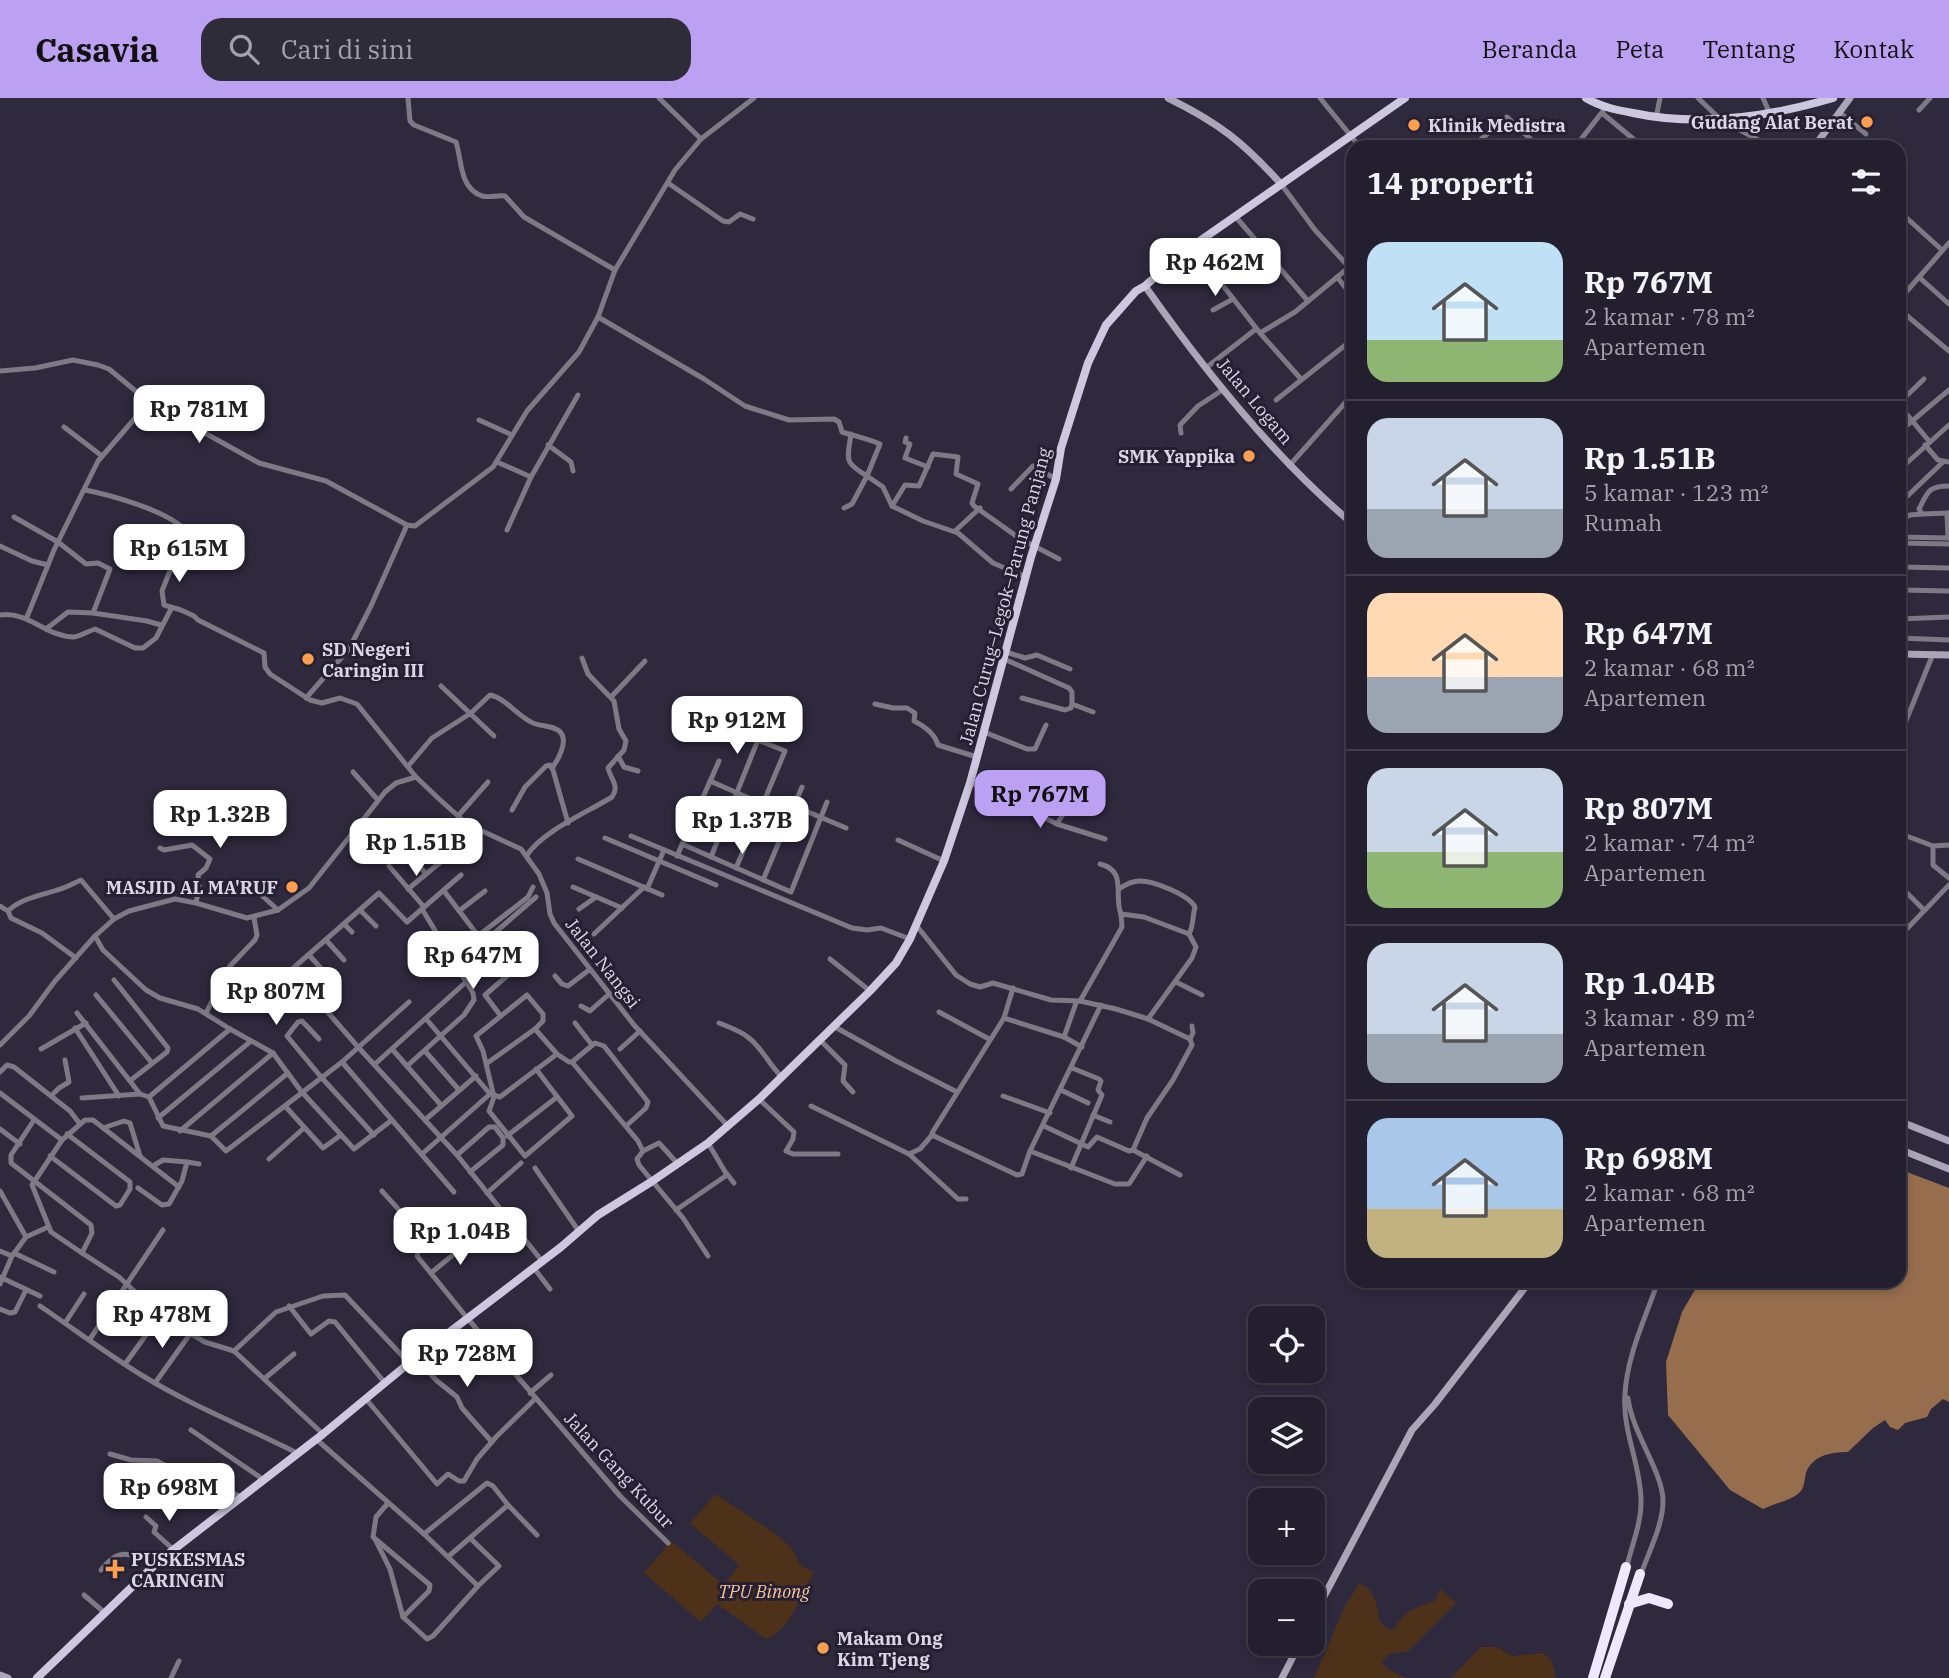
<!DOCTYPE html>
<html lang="id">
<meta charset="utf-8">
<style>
body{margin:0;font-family:"IBM Plex Serif",serif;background:#2f2c3a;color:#f1f3f6;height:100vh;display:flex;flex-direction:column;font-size:26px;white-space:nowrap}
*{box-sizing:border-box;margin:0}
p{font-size:23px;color:#a3a2aa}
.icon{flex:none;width:38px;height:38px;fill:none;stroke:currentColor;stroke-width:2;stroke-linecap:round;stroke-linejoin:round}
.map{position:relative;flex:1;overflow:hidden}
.side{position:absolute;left:1346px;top:42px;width:560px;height:1148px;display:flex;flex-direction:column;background:#231f2e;border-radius:21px;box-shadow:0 4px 10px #0003,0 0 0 2px #403d4a}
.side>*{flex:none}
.buttons{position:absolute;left:1248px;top:1208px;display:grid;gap:14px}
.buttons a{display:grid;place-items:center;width:77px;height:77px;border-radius:14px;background:#231f2e;box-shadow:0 4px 10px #0003,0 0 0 2px #403d4a;font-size:35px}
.price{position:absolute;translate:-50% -60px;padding:0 16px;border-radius:14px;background:#fff;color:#222;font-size:23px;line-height:46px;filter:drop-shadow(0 2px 4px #0008)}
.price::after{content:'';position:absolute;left:50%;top:42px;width:21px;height:16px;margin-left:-10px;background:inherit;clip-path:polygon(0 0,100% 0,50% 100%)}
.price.active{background:#bca0f2;color:#111}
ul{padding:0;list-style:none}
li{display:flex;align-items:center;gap:21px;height:175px;padding:0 21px}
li+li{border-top:2px solid #403d4a}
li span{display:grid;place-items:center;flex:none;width:196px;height:140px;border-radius:21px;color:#555}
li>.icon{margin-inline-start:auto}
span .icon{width:84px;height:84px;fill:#fffc;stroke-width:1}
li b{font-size:30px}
h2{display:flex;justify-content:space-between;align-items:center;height:84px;padding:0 21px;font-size:30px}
header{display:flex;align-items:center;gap:42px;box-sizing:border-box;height:98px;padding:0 35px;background:#bca0f2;color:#111}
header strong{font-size:33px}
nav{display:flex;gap:38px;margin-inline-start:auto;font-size:24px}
.search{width:490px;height:63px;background:#2f2c3a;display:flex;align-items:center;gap:18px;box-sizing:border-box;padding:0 24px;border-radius:21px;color:#a3a2aa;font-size:26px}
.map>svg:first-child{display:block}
.green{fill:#4d3119}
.water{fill:#966d4d}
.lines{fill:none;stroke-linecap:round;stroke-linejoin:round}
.street{stroke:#7d7a86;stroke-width:5}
.secondary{stroke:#aaa6b8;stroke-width:7}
.primary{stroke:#cdc8df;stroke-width:8}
.highway{stroke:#ede8fe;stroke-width:10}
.poi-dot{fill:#fb9e50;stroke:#251f34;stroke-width:2.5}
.labels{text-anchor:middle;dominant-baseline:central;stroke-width:6;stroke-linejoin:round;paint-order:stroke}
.poi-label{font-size:18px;font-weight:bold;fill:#dad7e5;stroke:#251f34;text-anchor:start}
.street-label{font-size:18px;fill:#dad7e5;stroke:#251f34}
.park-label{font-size:18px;font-style:italic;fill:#f8c49c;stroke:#251f34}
</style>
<header>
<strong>Casavia</strong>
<div class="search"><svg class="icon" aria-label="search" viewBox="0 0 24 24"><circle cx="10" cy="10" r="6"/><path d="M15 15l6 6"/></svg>Cari di sini</div>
<nav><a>Beranda</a><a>Peta</a><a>Tentang</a><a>Kontak</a></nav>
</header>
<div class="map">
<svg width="1949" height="1580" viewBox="0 0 1949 1580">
<rect width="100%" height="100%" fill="#2f293e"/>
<g class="green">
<path d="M716,1396c22,16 52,32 72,51 12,12 4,18 26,27 -10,18 -27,63 -48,67l-49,-35 -16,18 -57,-49 27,-32 53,44 15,-20 -49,-42z"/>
<path d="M1359,1486c16,4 18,23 21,38l9,8 6,-1c7,-17 23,-23 40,-28l5,-12 16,14 -48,48 -19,3 -7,7 5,8 19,9h-92l31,-72z"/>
<path d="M1481,1549h16l15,9 31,-3c8,6 13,15 12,25h-104z"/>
</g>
<path class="water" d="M1899,1071l50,19v214l-6,-3 -12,10 -4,8 -22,6 -7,7 -8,-3 -5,-7 -12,8 -25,24c-16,0 -36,3 -42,21 -2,7 -1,15 -7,20 -9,8 -26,11 -36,16l-33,-19 -62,-75 -2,-53 16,-50 18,-31h199z"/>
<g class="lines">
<g class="street">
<path d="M408,0l2,23 4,4 42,17c6,18 3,46 26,54 8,2 15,-1 23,0l19,21 91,53"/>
<path d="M659,0l42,41"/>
<path d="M1320,0l40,49"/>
<path d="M1698,0l22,21 51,28"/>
<path d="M1763,0l6,14"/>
<path d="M1919,12l11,-12"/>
<path d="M1839,14l27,22"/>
<path d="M1602,15l41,34"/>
<path d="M1656,20l4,-20"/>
<path d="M1472,49l35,-30 32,30"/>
<path d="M1575,49l28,-36"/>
<path d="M668,85l55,38 6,1 11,-8 13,5"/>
<path d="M1281,86l34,46 34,37"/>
<path d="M1899,113l43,39"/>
<path d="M1235,118l73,85"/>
<path d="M1192,148l68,87 41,46"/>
<path d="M1337,179l16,20"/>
<path d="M1920,180l29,26"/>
<path d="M1899,202l50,-57"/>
<path d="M1899,211l50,42"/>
<path d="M1213,212l20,-11"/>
<path d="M598,219l106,62 41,27 44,14 45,-1 5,3 3,10c13,4 26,7 38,12l-13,32c-23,-14 -20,-15 -16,-42"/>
<path d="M1260,235l35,-21 58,-48"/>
<path d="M1207,269l49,-38"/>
<path d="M0,273l35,-3 38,-8 25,5 11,4 40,33 110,61 67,18 81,44 8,1 78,-59 34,-56 52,-59 19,-35 17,-47 60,-100 26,-31 53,-41"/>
<path d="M1276,302l77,-61"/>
<path d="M1899,305l25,-24"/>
<path d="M1899,307l30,36"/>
<path d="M479,322l33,15"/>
<path d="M64,329l38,29"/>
<path d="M1899,334l50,-42"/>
<path d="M1181,335l-1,-8 18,-19 26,-17"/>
<path d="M906,340l-1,4 5,2 -5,14 23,9"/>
<path d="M548,347l23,17 2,9"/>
<path d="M1925,347l13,15 11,2"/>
<path d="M497,364l34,15 -24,53"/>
<path d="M1289,368l64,-72"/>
<path d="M1899,372l50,-45"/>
<path d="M531,379l47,-82"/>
<path d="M1949,388c-21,0 -21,6 -30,23l3,5 27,-1"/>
<path d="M1011,391l22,-23 23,13"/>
<path d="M85,392c26,5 79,20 98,38l1,7 -22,56 2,14 17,5 13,6 4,4 66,33 1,14 5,7 40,26 12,3 18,-5 17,6 59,73 22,21 29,26 54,25 18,25 8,19 3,21 4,9 80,102 94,101"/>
<path d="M1899,406l44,-42"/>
<path d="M892,408l13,-21 14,1 14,-32 25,3 -2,17 22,10 -6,19 2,3 45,32 40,21"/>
<path d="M844,410l8,-4 15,-28 16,11 9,19 31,15 35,12 35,30 33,14"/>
<path d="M1947,415l1,25"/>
<path d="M14,419l44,25 28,22 12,-1 12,6 -17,44 54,8 14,4"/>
<path d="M1899,423l11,-6 12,-1"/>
<path d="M955,433l25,-23"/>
<path d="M1899,439l50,1"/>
<path d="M1899,445l50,1"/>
<path d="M0,448l32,15 16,4"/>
<path d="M1903,469l46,1"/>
<path d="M1902,492l47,1"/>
<path d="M0,517c29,-4 46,22 74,22 7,-1 15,-6 21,-8l40,19h8l13,-10 15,-29"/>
<path d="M27,519l27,-67 44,-89 51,-59"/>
<path d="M1900,521l49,-2"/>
<path d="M46,531l22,-17 25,1"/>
<path d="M1899,534l5,-89"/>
<path d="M1899,540l50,2"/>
<path d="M1006,554l19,6 12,-3 33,14"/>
<path d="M1004,561l65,29 3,4v12l21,8"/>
<path d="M441,588l53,50"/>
<path d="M612,598l33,-35"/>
<path d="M306,600l43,-49 22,-43 36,-81"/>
<path d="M1022,600l43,12 6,-2 1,-4"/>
<path d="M875,606l18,4h14l8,5 -1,8c10,5 21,13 24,24l39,12"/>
<path d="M984,634l43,17h8l11,-24"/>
<path d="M1899,640l34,-84"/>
<path d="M618,658l6,11 14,4"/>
<path d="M409,667l23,-27 39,-25 19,-18c15,3 27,20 41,27 8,5 25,3 30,11 7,9 -3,27 -9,35"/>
<path d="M353,674l24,27"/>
<path d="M710,683l80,35"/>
<path d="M970,685l22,8 65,33 24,-39"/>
<path d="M794,708l52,22"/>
<path d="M512,712l13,-23 21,-21 4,-1 3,5 15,53"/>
<path d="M458,718l30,-34"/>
<path d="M1899,725l5,12 29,11 16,-1"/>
<path d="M1057,726l48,15"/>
<path d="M423,737l21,24"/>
<path d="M631,738l221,92 15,2 14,-2 29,11"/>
<path d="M605,740l111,47"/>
<path d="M898,742l46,21"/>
<path d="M682,746l109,48 36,-90"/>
<path d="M402,748l24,28"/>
<path d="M1933,748v19l16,13"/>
<path d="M160,750l4,2 28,-5 18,14 -4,9 -8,7 1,12 -3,16"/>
<path d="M527,757c16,-24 59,-42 85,-58 8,-11 -1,-17 -4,-29l16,-18 2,-9 -7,-12 -5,-28 -26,-27 -6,-16"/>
<path d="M677,758l42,-95"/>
<path d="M711,759l51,-127"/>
<path d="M578,761l84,36"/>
<path d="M1100,766c28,7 13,31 21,50"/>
<path d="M389,768l35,41"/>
<path d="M736,770l49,-117 -27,-11"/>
<path d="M461,777l-54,47 -28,-29 -88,77 67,77 99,108 85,106"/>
<path d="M763,782l39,-93"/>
<path d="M573,789l49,21"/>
<path d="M408,791l40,-33"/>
<path d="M647,791l17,-39"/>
<path d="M1119,791c7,-5 13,-8 21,-8 14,0 49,14 55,26 -3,10 -1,18 -6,27"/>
<path d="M444,793l64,84 -23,20 15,20"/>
<path d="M259,795l19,17"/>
<path d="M1899,799l8,-4 17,17"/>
<path d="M0,808l8,5 3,7 31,15 34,25"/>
<path d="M579,811l17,-12"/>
<path d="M360,812l16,16"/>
<path d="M8,813c16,-15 38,-16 58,-24 5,-2 10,-5 15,-7l33,39"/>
<path d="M459,813l26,-20"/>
<path d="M344,826l8,8"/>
<path d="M916,827l40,50 14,9 10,3 13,-4 58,17 29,1 36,8 32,10 42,20"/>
<path d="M594,836l50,-47"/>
<path d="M95,838l8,14 43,40 14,8 38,11 32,20 43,24"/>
<path d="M478,838l50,-39 5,-10"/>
<path d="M1899,839l50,-52"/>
<path d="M326,842l18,20"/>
<path d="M483,845l53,-46"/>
<path d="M309,857l18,20"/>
<path d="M830,861l40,32"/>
<path d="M555,878l7,8 6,2 21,-16"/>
<path d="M114,882l54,68 -1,4 -36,28"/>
<path d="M1176,884l26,13"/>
<path d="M1013,890l-9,30 -72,115 2,3 83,39 5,-1 8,-23 71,-146"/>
<path d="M96,897l56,68"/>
<path d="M1080,903l42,-74 -1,-13 23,3 45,17 7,13 -4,11 -44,61"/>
<path d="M581,908l9,5 18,-16"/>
<path d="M939,914l50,27"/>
<path d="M77,915l63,81 9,3 14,29 48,10 15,15 116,-89 67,-60"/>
<path d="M206,915l24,-47 25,-26 2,-5 -3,-17"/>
<path d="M1004,920l60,19 18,10"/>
<path d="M427,922l63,74 10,3 57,-43"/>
<path d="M575,925l17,22"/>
<path d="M719,925c10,4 22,8 30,15 14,11 20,27 33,39"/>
<path d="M835,929l61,34 61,31"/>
<path d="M75,930l44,68"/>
<path d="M535,931l22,25 12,8h3l23,-19 9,3 44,56 -2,6 -20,18"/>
<path d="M1064,939l12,-34"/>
<path d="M319,941l-17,-18 -4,1 -11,14 34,41 53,58"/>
<path d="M820,942l25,25 -2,16 10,11"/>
<path d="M0,947l29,-29 26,-35 40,-45 19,-17 15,-8 46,-12 21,4 51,15 31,-8 31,-22 76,-96 11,-9 20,-6"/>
<path d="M41,951l45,-26"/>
<path d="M392,951l49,56"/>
<path d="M620,951l20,-18"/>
<path d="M425,953l34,39"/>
<path d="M342,964l112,130"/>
<path d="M572,964l66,79 5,10"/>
<path d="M375,966l91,-82"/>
<path d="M486,966l49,-35 8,-8v-7l-16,-19 -51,41 7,15 11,46 -5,14 36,45 47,-40 -36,-47"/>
<path d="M407,968l57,-51 10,-15 -1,-7 -51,-84"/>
<path d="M0,974l7,-7 7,2 56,44 10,13"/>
<path d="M1061,992l27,13"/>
<path d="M0,995l62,47"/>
<path d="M51,998l8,-8 10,-6 -4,-22"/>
<path d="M1003,998l47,17"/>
<path d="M149,999l81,-68"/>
<path d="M82,1000l58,-4"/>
<path d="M759,1001l35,33 -1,7 -7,12 7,3h45"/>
<path d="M285,1008l38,42 18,-13"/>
<path d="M811,1008l98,48 49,45h8"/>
<path d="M1093,1017l17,7"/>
<path d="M158,1020l93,-77"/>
<path d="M34,1022l-23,35v8l80,62 1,8 -10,20 37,24 26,24 34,26 26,15 29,9 89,83"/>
<path d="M425,1022l51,-44"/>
<path d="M1044,1028l44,21 9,-10 32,14 4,-1 14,-32 26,-38 19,-35 -2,-6 3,-6 -1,-7"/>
<path d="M103,1030l21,-7 6,2 10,33"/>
<path d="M0,1031l20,15"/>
<path d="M180,1033l93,-78 28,38 53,58 38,-29"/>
<path d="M211,1038l77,-63"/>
<path d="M507,1038l50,-39"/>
<path d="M1133,1052l47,25"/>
<path d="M1030,1053l85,33h14l18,-28"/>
<path d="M422,1056l68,-60"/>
<path d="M909,1056l11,-5 12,-14"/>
<path d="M457,1057l32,-28h6l8,11v7l-33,27"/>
<path d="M50,1058l66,50 4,-1 10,-16v-7l-63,-48"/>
<path d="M269,1061l35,-31"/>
<path d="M187,1064l12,2"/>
<path d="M678,1066l-19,-21 -16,8 -6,8 2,6 44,53 25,38"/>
<path d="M535,1070l43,62"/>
<path d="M1071,1070l31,-73 -4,-5 3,-9 -2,-2 -27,-11"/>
<path d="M727,1076l7,9"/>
<path d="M138,1090l24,17 7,-1 13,-23 5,-19 -24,-2 -10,6"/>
<path d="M0,1093l26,46 -14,19 -12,28"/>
<path d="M382,1093c10,12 39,39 38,55 0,1 -3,10 -3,10l51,63 152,177 48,47"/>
<path d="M487,1095l34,-30"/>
<path d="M676,1112l51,-35 -19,-32"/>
<path d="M26,1139l22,-10"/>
<path d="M0,1153l12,5"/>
<path d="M14,1155l40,19"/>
<path d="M82,1155l-31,-21 -19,-47 30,-45 23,-20h8l86,67"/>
<path d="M533,1169l17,22"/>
<path d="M431,1175l40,-33"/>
<path d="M0,1179l40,19"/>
<path d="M40,1208c34,23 67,48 103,70 49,30 103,51 154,77"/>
<path d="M289,1208l22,28 18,-13 6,1 50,61"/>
<path d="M0,1211l10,4 5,-1 11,-22"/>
<path d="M65,1225l19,-29"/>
<path d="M129,1225l16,-22"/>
<path d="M179,1229l18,-22"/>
<path d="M90,1241l73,-109"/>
<path d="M234,1253l42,-39 47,-16 22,-1 64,68"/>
<path d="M417,1260l19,22 21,17 5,11 30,34"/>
<path d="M125,1266l37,-51"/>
<path d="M264,1281l30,-25"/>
<path d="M155,1285l35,-49"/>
<path d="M530,1295l21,-18"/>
<path d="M1628,1300c4,35 35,74 35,103 0,24 -14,50 -22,73"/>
<path d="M366,1301l71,85 11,-10 11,7h5l13,-22 19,-22 39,-38"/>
<path d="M191,1332l73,50"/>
<path d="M316,1341l108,95 54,52 -45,50 -6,3 -24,-22 26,-26 1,-6 -57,-48 3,-20 12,-14"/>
<path d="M110,1356l21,6 26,1 50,27 20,2 14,7"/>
<path d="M146,1419l10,9 -2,6 20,18"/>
<path d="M424,1436l63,-51 6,3 15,19"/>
<path d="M470,1440l29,28 -21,20"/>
<path d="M375,1441l15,30 13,48"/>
<path d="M449,1458l59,-51 29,30"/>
<path d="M1627,1468c5,-22 15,-44 14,-67 -1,-37 -19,-68 -16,-105 2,-39 21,-77 33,-113"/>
<path d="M101,1472c21,-27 30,-12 58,-9"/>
<path d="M84,1497l21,18"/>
<path d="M171,1580l8,-17"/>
</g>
<g class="secondary">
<path d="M1168,0c51,25 75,44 113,86"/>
<path d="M1814,49l36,-49"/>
<path d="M1145,188c59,84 129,172 208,238"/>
<path d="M1899,556l50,1"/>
<path d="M1899,1023l50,20"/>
<path d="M1899,1051l50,20"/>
<path d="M1312,1521l100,-189 23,-26 95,-123"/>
<path d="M0,1577l8,3"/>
<path d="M1282,1580l18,-35"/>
</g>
<g class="primary">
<path d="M1586,0c15,9 31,12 47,15 66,14 136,4 200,-15"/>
<path d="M37,1580l122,-117 164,-127 86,-71 152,-116 37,-32 53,-33 57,-39 51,-44 111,-108 26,-28 14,-24 34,-78 26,-78 61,-226 25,-78 5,-31 27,-85 18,-38 30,-34 9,-5 36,-32 224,-156"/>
</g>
<g class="highway">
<path d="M1629,1506l20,-6 19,6"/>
<path d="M1593,1580l33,-111"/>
<path d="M1605,1580l35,-104"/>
</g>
</g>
<g class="poi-dot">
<circle cx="1867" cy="24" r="7"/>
<circle cx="1414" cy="27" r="7"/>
<circle cx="1249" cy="358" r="7"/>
<circle cx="308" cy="561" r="7"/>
<circle cx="292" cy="789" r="7"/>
<path d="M111.5 1460.5h7v7h7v7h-7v7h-7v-7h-7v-7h7z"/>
<circle cx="823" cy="1550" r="7"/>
</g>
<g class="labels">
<g class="poi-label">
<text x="1853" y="24" text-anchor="end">Gudang Alat Berat</text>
<text x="1428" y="27">Klinik Medistra</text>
<text x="1235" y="358" text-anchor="end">SMK Yappika</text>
<text x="322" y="551">SD Negeri<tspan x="322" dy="21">Caringin III</tspan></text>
<text x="278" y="789" text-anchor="end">MASJID AL MA'RUF</text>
<text x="131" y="1461">PUSKESMAS<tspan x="131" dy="21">CARINGIN</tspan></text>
<text x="837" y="1540">Makam Ong<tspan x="837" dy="21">Kim Tjeng</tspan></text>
</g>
<g class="street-label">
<text transform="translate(1255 303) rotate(50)">Jalan Logam</text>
<text transform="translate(1005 498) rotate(-75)">Jalan Curug–Legok–Parung Panjang</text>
<text transform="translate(603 865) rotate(52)">Jalan Nangsi</text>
<text transform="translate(619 1372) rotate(47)">Jalan Gang Kubur</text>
</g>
<g class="park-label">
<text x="764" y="1493">TPU Binong</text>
</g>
</g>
</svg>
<div class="buttons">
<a><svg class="icon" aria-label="locate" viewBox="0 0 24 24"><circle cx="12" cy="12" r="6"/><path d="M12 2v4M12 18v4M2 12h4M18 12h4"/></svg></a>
<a><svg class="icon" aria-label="layers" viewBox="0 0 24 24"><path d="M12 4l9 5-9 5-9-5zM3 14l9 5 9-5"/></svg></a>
<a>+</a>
<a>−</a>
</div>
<b class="price" style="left:1215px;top:200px">Rp 462M</b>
<b class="price" style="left:199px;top:347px">Rp 781M</b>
<b class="price" style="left:179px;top:486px">Rp 615M</b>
<b class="price" style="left:737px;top:658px">Rp 912M</b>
<b class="price active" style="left:1040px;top:732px">Rp 767M</b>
<b class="price" style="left:220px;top:752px">Rp 1.32B</b>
<b class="price" style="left:742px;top:758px">Rp 1.37B</b>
<b class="price" style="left:416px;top:780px">Rp 1.51B</b>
<b class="price" style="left:473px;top:893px">Rp 647M</b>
<b class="price" style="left:276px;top:929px">Rp 807M</b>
<b class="price" style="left:460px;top:1169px">Rp 1.04B</b>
<b class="price" style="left:162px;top:1252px">Rp 478M</b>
<b class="price" style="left:467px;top:1291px">Rp 728M</b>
<b class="price" style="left:169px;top:1425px">Rp 698M</b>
<section class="side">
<h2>14 properti<svg class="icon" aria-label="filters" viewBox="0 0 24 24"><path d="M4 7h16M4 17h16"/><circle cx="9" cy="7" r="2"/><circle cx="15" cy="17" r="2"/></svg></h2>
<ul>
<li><span style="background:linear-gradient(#bfe0f5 70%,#8fb573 0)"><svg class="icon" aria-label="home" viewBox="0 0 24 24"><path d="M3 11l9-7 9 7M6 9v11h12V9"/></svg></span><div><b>Rp 767M</b><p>2 kamar · 78 m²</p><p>Apartemen</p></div></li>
<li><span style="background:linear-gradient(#c9d6e8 65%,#9aa5b1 0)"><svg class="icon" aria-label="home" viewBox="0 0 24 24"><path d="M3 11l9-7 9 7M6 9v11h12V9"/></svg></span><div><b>Rp 1.51B</b><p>5 kamar · 123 m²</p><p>Rumah</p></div></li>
<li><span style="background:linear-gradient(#ffd9b3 60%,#9aa5b1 0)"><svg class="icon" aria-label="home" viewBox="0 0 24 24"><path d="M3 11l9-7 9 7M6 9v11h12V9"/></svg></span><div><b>Rp 647M</b><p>2 kamar · 68 m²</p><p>Apartemen</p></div></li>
<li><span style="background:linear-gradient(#c9d6e8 60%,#8fb573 0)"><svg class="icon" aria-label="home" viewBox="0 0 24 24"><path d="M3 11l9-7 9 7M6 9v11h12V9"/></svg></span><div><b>Rp 807M</b><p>2 kamar · 74 m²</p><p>Apartemen</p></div></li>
<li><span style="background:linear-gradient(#c9d6e8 65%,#9aa5b1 0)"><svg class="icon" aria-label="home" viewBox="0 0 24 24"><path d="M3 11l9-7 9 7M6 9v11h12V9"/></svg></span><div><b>Rp 1.04B</b><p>3 kamar · 89 m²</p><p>Apartemen</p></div></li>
<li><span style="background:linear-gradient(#a9c7e8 65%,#c2b280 0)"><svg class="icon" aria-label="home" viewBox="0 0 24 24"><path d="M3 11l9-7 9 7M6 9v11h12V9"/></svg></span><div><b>Rp 698M</b><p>2 kamar · 68 m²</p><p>Apartemen</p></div></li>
</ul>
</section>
</div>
